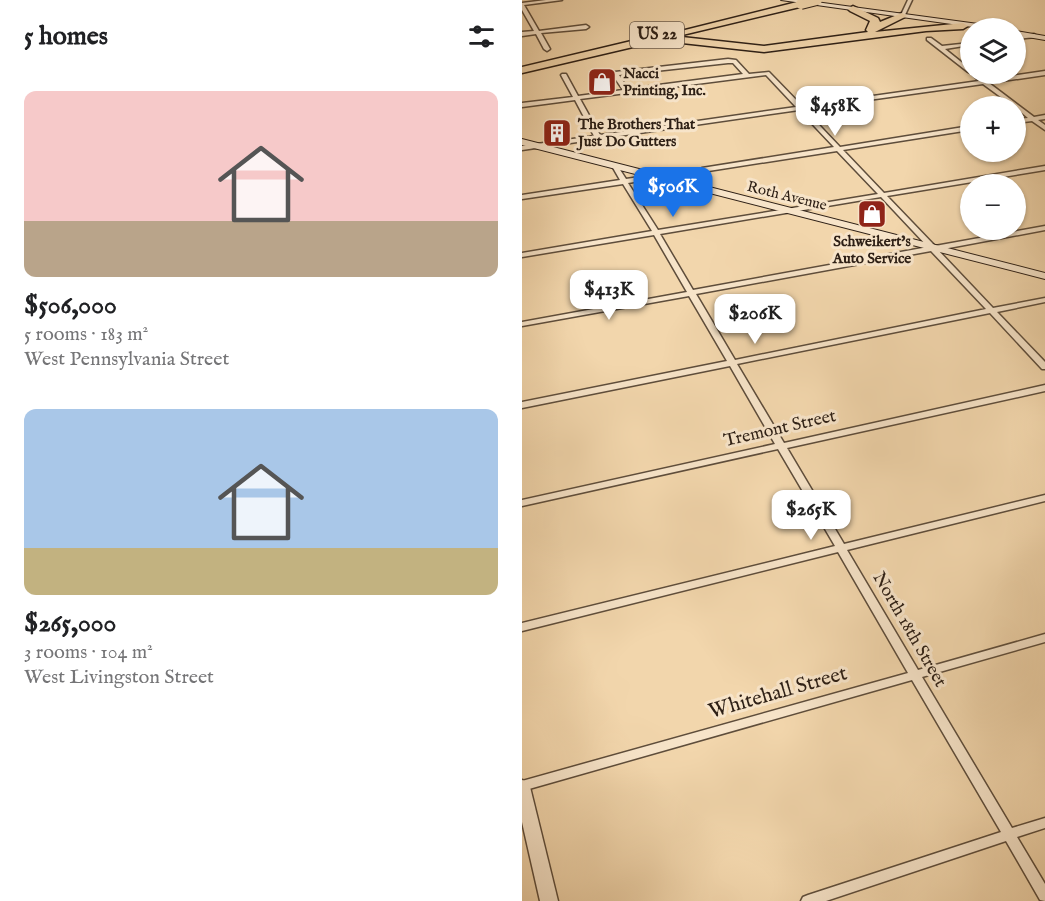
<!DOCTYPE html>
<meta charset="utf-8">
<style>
body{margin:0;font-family:"IM FELL English",serif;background:#f6f6f6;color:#202124;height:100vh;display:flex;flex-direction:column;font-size:22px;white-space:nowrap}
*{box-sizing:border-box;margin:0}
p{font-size:20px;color:#757577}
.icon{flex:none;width:33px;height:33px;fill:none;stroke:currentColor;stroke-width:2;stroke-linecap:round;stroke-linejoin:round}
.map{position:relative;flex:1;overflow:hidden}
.panel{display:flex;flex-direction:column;background:#fff;width:522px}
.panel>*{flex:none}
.buttons{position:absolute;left:438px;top:18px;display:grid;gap:12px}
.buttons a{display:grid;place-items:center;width:66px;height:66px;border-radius:50%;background:#fff;box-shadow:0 2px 4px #0004;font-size:30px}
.price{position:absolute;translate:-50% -51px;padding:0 14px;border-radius:12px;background:#fff;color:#222;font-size:20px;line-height:39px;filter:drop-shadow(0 2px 3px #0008)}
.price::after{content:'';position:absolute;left:50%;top:36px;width:18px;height:14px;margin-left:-9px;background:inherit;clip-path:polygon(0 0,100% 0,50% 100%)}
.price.current{background:#1a73e8;color:#fff}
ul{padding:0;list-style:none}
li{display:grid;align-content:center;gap:12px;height:318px;padding:0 24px}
li span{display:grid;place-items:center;height:186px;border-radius:12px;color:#555}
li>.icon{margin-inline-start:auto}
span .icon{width:108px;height:108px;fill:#fffc;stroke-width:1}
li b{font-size:26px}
h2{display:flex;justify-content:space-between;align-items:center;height:72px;padding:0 24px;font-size:26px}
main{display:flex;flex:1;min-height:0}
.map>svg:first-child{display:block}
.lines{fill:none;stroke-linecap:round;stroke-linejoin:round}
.minor-casing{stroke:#5e4d3b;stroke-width:3}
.tertiary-casing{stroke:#5e4d3b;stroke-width:3}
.secondary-casing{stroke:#2d1f15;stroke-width:2}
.motorway-casing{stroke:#2d1f15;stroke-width:3}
.minor{fill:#f7e4c9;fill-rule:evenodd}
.tertiary{fill:#f7e4c9;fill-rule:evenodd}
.secondary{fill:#f7e4c9;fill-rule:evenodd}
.motorway{fill:#f2d6ac;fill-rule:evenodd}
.motorway-bridge-casing{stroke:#2d1f15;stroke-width:12;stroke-linecap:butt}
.motorway-bridge{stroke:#f2d6ac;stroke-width:10}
.labels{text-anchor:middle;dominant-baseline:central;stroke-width:6;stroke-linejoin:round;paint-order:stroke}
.far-poi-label{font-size:15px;font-weight:bold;fill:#2d1f15;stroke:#f7e4c9;text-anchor:start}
.far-street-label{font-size:15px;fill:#2d1f15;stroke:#f7e4c9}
.shield{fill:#f7e4c9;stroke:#6a5a4b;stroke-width:1.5}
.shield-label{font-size:16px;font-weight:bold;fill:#2d1f15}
.street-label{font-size:18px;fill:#2d1f15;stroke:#f7e4c9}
.near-street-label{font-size:21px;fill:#2d1f15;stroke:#f7e4c9}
</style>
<main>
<section class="panel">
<h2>5 homes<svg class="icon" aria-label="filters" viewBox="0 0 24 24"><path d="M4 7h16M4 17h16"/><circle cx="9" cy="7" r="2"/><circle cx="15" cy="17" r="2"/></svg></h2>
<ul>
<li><span style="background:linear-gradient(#f6c9c9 70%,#b9a48a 0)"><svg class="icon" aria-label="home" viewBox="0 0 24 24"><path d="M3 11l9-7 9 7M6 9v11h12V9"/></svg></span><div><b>$506,000</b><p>5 rooms · 183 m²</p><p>West Pennsylvania Street</p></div></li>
<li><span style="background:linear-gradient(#a9c7e8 75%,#c2b280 0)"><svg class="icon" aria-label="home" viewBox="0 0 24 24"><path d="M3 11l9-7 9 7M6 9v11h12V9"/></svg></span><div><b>$265,000</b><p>3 rooms · 104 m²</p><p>West Livingston Street</p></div></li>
</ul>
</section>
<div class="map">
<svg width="523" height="901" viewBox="0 0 523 901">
<rect width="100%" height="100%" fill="#f2d6ac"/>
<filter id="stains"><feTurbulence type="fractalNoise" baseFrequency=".00333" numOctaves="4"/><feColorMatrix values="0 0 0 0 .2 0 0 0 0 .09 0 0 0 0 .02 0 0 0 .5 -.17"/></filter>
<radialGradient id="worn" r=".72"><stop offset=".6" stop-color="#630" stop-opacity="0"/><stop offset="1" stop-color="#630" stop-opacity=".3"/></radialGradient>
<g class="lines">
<g class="minor-casing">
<g id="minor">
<path d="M24,0h16l-38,5 15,26 47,-6 3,2 -3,2 -45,4 9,16 -3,2 -3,-2 -8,-15 -14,2v-4l12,-1 -12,-21v-7z"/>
<path d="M386,0h4l-8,17h-4z"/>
<path d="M512,34l3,2 -1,1 -20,2v-2z"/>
<path d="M405,38h4l11,8 28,-3v2l-25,4 25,20v4l-2,-1 -41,-32z"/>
<path d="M206,59l8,1 13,14 20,-2 33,34 177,-25 -7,-7h5l8,6 60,-9v4l-56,8 45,34 11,-2v4l-7,1 7,5v5l-13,-9 -16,2v-4l12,-1 -12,-10v-2h-3l-30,-22 -179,25 36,38 130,-21v4l-127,20 41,43 161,-27v4l-158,26 48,50 110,-20v4l-107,20 55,58 52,-10v4l-48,10 48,50v7h-3l-52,-56 -253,51 47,79 261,-58v6l-258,57 57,96 201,-49v6l-198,49 71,120 127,-36v8l-123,35 90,151 33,-10v10l-28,9 28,47v17l-5,-1 -34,-59 -180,60h-25l2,-4 5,-2 193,-63 -89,-152 -390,111v-10l386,-108 -70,-121 -316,79v-8l313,-77 -57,-97 -256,57v-6l253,-56 -45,-78 -208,42v-6l205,-41 -38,-65 -167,30v-4l165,-30 -33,-57 -132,22v-4l130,-22 -29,-47 -101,15v-4l98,-15 -8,-14 5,-1 9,14 27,-4 3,2 -3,2 -25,4 30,47 220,-36 -41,-43 -135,21 -3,-2 3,-2 132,-21 -35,-37 -277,40v-4l72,-10 -19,-36 -53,7v-4l51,-6 -12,-22 1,-1h4l12,22 45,-6 -11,-16 3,-2zM206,63h5l10,11 -115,15 -9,-14zM244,75l30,32 -196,28 -20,-36zM359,197l47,50 -235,43 -33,-56zM409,251l55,58 -251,51 -39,-66z"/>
</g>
</g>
<g class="tertiary-casing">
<path id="tertiary" d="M0,780l6,2 2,5 28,114h-18l-18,-79z"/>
</g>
<g class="secondary-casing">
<g id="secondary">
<path d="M259,0h20l192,26 4,2h-17z"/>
<path d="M494,31l29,5v4l-29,-5z"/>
<path d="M0,139l523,134v6l-523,-134z"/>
</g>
</g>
<g class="motorway-casing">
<g id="motorway">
<path d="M279,1l3,1v4l-130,31 -5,-3z"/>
<path d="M331,6l25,12 2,4 22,-9 5,3 -32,16 88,-9 5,3 -5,3 -37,2 -162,21 -82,-9 -49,4 -111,26v-6l122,-29 4,2 34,-3 82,9 104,-14 -2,-2 4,-9 -20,-10 -2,-2z"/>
</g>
</g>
<use href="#minor" class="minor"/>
<use href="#tertiary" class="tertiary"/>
<use href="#secondary" class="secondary"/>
<use href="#motorway" class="motorway"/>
<g class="motorway-bridge-casing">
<path id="motorway-bridge" d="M279,4l16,-4"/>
</g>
<use href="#motorway-bridge" class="motorway-bridge"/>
</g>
<defs>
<g id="shop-square" transform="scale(1.5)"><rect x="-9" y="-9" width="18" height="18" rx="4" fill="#8f2418" stroke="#f7e4c9"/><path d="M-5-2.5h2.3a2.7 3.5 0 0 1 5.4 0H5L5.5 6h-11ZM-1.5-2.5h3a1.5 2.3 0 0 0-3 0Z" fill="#fff"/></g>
<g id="building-square" transform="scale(1.5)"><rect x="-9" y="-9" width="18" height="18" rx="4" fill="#8f2418" stroke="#f7e4c9"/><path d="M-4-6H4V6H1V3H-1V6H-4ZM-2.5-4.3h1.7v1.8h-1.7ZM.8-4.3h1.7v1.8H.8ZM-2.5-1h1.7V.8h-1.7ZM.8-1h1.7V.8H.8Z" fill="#fff"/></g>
</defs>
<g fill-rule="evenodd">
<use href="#shop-square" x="80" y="82"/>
<use href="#building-square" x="35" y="133"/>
<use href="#shop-square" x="350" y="214"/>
</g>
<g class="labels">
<g class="far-poi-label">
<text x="101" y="73">Nacci<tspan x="101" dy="17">Printing, Inc.</tspan></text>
<text x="56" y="124">The Brothers That<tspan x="56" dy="17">Just Do Gutters</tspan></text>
<text x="350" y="241" text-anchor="middle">Schweikert's<tspan x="350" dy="17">Auto Service</tspan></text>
</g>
<g class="far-street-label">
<text transform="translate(265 196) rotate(14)">Roth Avenue</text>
</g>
<rect class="shield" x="108" y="22" width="54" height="26" rx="4.5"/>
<g class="shield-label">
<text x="135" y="35">US 22</text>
</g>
<g class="street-label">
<text transform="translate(258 429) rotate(-13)">Tremont Street</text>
<text transform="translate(387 630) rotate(60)">North 18th Street</text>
</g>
<g class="near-street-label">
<text transform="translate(256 693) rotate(-16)">Whitehall Street</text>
</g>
</g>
<rect width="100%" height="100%" filter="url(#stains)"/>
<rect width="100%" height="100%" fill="url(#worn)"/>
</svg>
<div class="buttons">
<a><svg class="icon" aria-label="layers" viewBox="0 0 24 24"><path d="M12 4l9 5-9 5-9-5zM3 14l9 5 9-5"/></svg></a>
<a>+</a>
<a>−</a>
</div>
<b class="price" style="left:313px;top:137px">$458K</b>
<b class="price current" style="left:151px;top:218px">$506K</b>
<b class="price" style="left:87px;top:321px">$413K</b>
<b class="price" style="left:233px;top:345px">$206K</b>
<b class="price" style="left:289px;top:541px">$265K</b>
</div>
</main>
